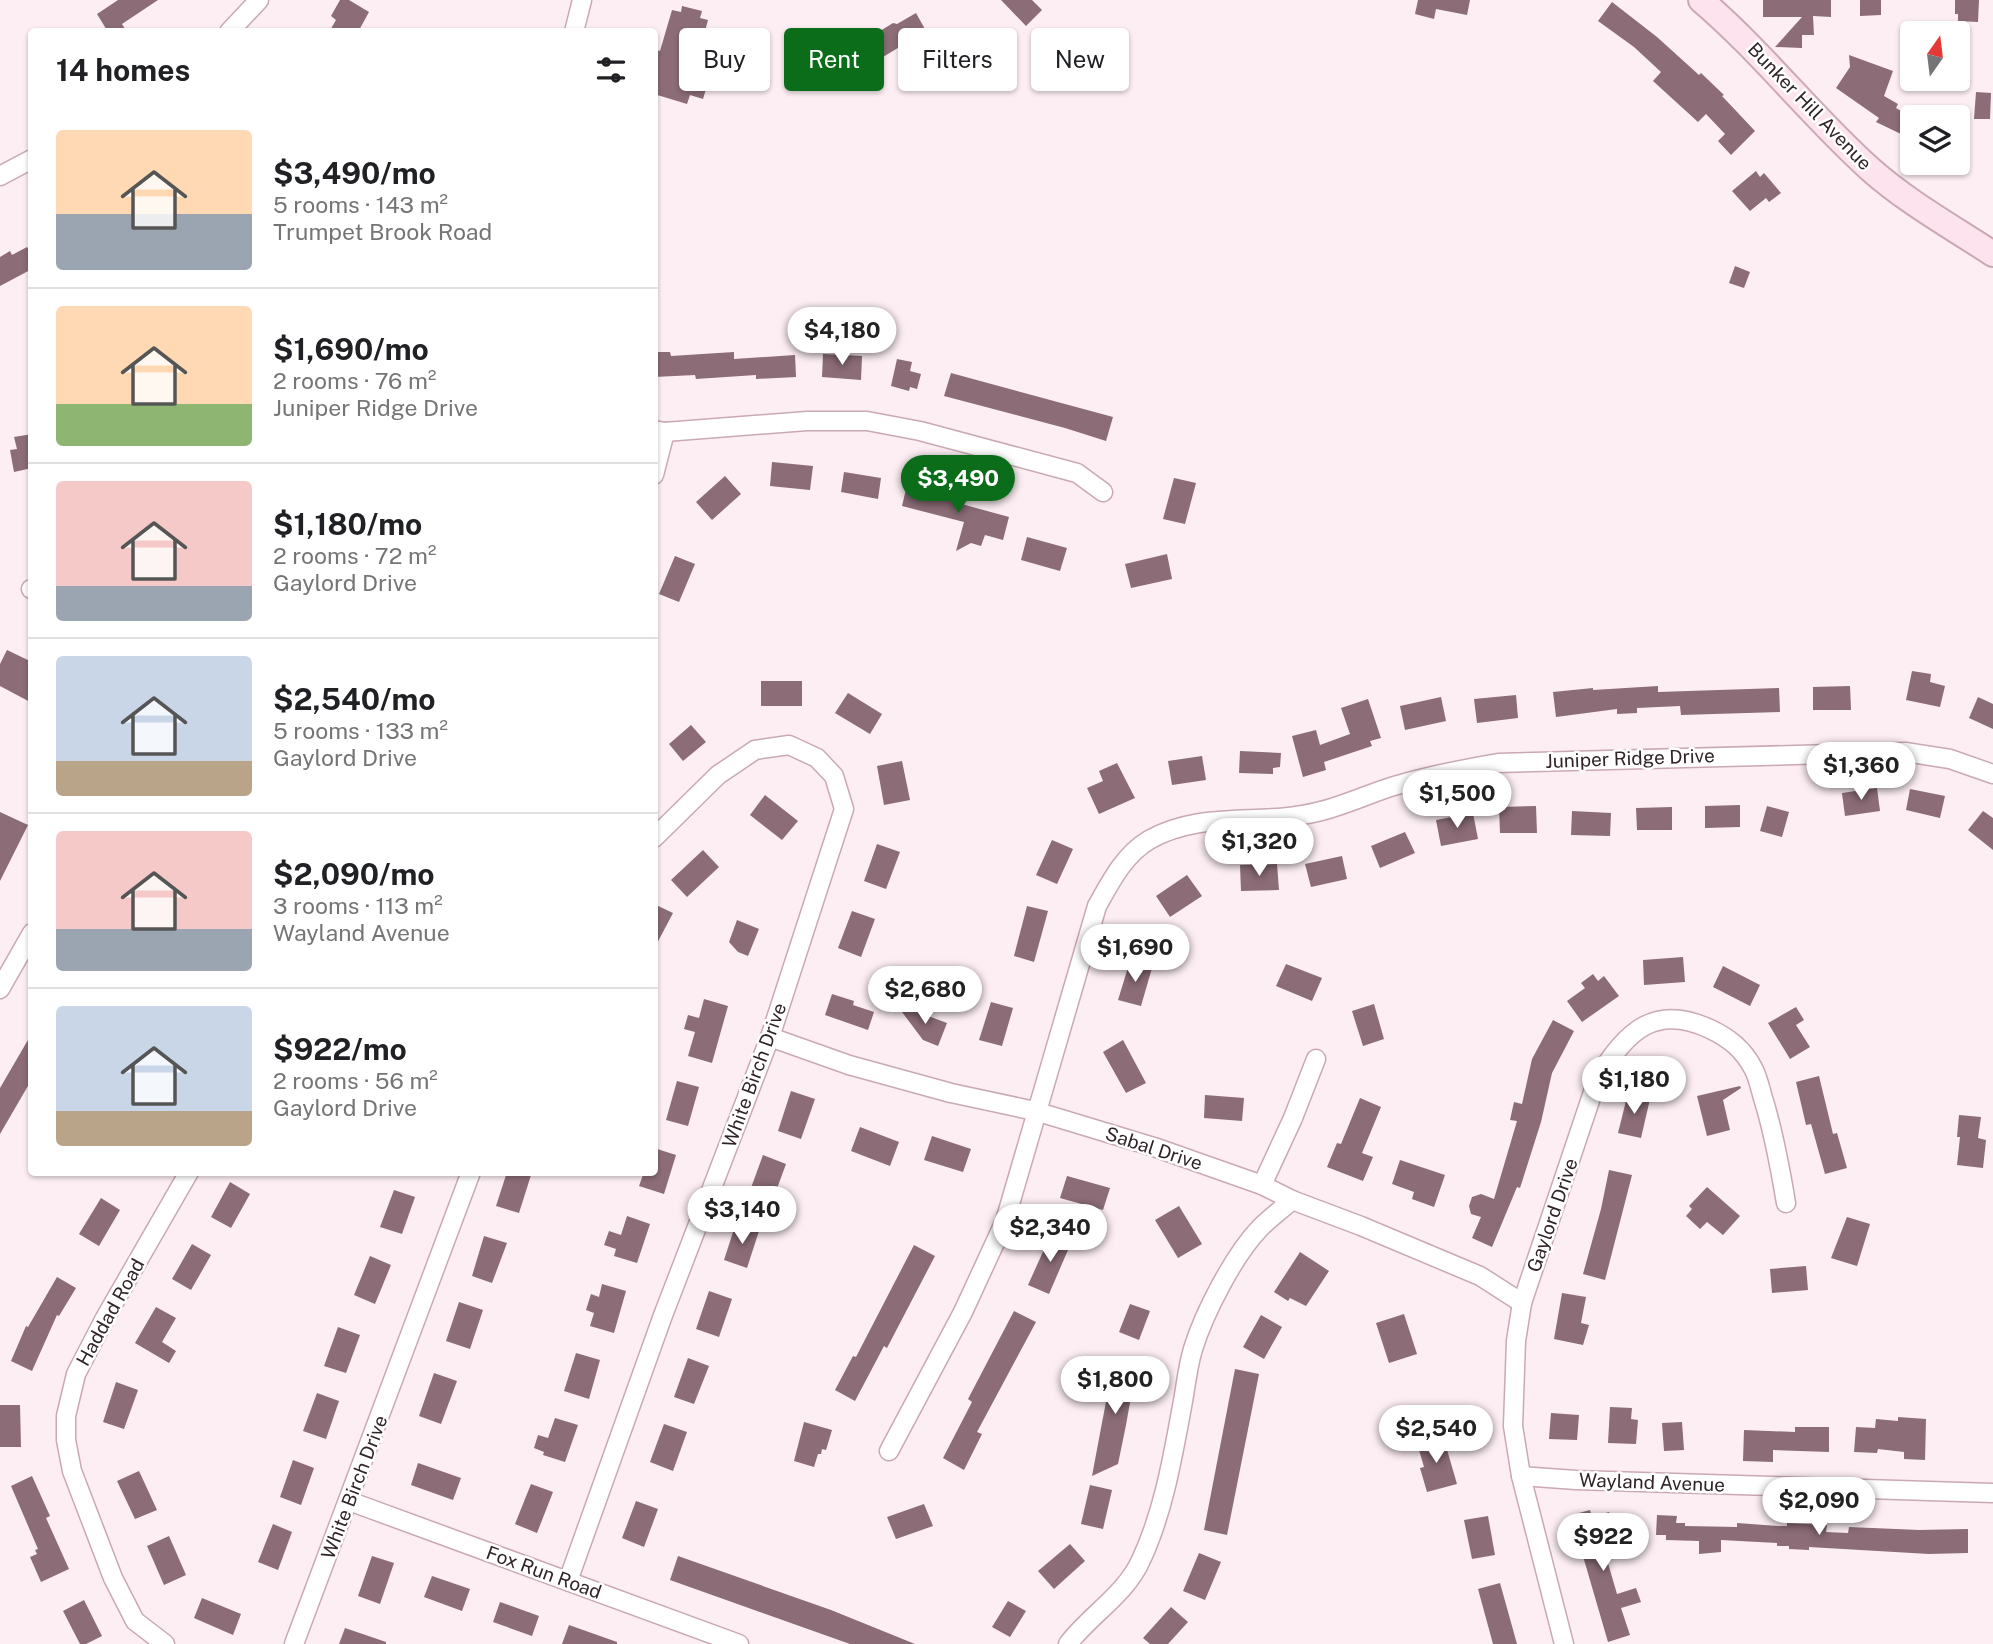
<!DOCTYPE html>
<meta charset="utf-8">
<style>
body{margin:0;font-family:"Public Sans",sans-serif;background:#f6f6f6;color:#202124;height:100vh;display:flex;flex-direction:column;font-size:26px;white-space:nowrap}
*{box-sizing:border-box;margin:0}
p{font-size:23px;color:#757577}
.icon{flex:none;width:38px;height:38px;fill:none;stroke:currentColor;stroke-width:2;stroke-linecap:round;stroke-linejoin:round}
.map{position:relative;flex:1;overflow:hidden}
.side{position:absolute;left:28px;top:28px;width:630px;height:1148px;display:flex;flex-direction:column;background:#fff;border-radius:7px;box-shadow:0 2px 5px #0004}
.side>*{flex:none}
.hud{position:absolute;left:679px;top:28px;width:665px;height:63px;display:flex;gap:14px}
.needle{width:46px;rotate:14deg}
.fabs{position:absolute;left:1900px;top:21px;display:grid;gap:14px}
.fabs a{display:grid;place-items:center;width:70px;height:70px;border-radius:7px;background:#fff;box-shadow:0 2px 5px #0004;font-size:35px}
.price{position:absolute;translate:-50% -60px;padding:0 16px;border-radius:24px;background:#fff;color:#222;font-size:23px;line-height:46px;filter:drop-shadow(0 2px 4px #0008)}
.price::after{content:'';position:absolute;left:50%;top:42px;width:21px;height:16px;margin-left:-10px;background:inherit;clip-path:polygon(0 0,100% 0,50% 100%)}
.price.current{background:#0b6d1a;color:#fff}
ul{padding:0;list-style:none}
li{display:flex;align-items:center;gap:21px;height:175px;padding:0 28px}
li+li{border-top:2px solid #e0e0e0}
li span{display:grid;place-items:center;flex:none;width:196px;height:140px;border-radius:7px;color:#555}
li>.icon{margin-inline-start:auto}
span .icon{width:84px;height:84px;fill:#fffc;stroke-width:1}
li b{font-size:30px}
h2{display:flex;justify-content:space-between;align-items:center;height:84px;padding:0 28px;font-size:30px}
.pill{padding:0 24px;border-radius:7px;background:#fff;box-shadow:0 2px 5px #0004;font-size:24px;line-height:63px}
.pill.current{background:#0b6d1a;color:#fff}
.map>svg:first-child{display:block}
.building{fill:#8b6c77}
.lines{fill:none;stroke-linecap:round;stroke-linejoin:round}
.street-casing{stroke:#caa8b4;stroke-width:21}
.secondary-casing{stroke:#caa8b4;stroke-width:28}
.street{stroke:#fff;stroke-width:18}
.secondary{stroke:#fce3ed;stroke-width:24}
.labels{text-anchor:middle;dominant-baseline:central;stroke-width:5;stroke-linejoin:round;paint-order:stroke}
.street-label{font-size:19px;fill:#312429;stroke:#fff}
</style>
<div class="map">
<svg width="1993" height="1644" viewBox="0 0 1993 1644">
<rect width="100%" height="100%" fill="#fceef3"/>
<g class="building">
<path d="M118,0h40l-36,24 5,8h-19l-11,-18z"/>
<path d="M340,0h9l20,12 -11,20h-29l7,-12 -5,-4z"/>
<path d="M1001,0h31l10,10 -16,16z"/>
<path d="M1418,0h52l-3,15 -31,-6 -2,10 -19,-5z"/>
<path d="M1763,0h68v17l-18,-1 1,19h-12v13l-27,-1 27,-30h-39z"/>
<path d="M1860,0h21v15l-21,1z"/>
<path d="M1955,0h24l-1,22 -20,-1v-7h-3z"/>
<path d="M1612,2l45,35 42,38 2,-2 23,22 -2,1 33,35 -24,24 -13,-14 7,-7 -19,-20 -8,8 -45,-41 8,-9 -27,-25 -36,-26z"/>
<path d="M682,6l20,5 -2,7 8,2 -11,41 16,5 -10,33 -13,-4 -3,9 -33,-10v-45l6,2 12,-41 9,2z"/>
<path d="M916,13l10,18 -58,35 -12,-20 37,-23 4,1z"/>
<path d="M1849,55l44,16 -9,25 14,8 -2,4 17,10 -10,17 -27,-13 3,-4 -43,-30 14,-21z"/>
<path d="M1976,92l15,1 -1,26h-16z"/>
<path d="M1756,171l4,6 4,-4 17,20 -12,9 -3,-4 -16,13 -18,-20z"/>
<path d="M27,247l5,8v14l-32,17v-29l10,-6 2,4z"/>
<path d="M1735,266l15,6 -6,16 -15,-5z"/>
<path d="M654,352h16l1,4 63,-4v7l61,-4 1,22 -40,2v-4l-60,4 -1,-4 -41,2z"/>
<path d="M823,354l39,2 -1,24 -39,-3z"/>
<path d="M897,359l15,3 -2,9 11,3 -4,15 -7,-2 -1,4 -18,-5z"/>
<path d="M951,373l162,44 -7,24 -41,-13 -121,-32z"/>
<path d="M32,434v34l-18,4 -4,-22 7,-1 -3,-12z"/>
<path d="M772,462l41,4 -3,24 -40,-4z"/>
<path d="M844,472l37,6 -3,21 -37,-7z"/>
<path d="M725,476l16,18 -29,26 -16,-18z"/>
<path d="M1174,478l22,5 -11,41 -22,-5z"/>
<path d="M907,485l41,10 -1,5 62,17 -6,23 -18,-5 -4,11 -10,-3 -15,8 8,-29 -62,-16z"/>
<path d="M1027,537l40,11 -7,23 -39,-11z"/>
<path d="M1167,554l5,25 -41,9 -6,-24z"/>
<path d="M675,556l20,8 -16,38 -20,-8z"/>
<path d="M7,650l25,12v41l-32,-17v-22z"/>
<path d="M1912,671l19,3 -1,8 15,4 -5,21 -34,-7z"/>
<rect x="761" y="681" width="41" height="25"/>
<path d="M1658,686v6l121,-4 1,24 -99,3 -1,-9 -43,2v5l-20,1v-5l-61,8 -3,-25 40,-4v2z"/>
<path d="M1850,686l1,24h-38v-23z"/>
<path d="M848,693l34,21 -12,20 -35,-21z"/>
<path d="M1516,695l2,23 -41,5 -3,-24z"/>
<path d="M1441,697l5,24 -41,9 -5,-24z"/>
<path d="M1978,697l15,7v25l-24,-11z"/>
<path d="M1368,699l13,39 -11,3 2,5 -48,16 2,8 -23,7 -11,-41 24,-6 4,15 30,-11 -9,-26z"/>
<path d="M691,725l15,17 -23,19 -14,-17z"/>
<path d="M1240,751l41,2 -1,14 -7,1v6l-34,-1z"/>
<path d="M1202,756l4,24 -34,5 -4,-24z"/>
<path d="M902,761l8,39 -26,5 -7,-39z"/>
<path d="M1117,763l18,35 -36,16 -12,-26 16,-7 -4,-10z"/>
<path d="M1877,788l3,23 -35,5 -3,-23z"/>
<path d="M1910,789l35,7 -5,22 -34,-8z"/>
<path d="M765,795l33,26 -16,19 -32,-25z"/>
<path d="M1740,805v22l-35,1v-22z"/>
<path d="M1536,806l1,27h-37l-1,-26z"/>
<path d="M1767,806l22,6 -7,25 -22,-6z"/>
<path d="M1672,807v23h-35l-1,-22z"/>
<path d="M1572,811l39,2 -1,23 -39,-1z"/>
<path d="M1983,811l10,7v32l-25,-20z"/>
<path d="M0,812l28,13 -28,56z"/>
<path d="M1473,813l5,26 -37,7 -5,-26z"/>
<path d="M1405,832l10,21 -35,15 -9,-22z"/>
<path d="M1052,840l21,9 -16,35 -21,-9z"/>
<path d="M877,844l23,8 -14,37 -22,-8z"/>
<path d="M703,850l16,17 -32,30 -16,-17z"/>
<path d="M1342,856l5,23 -36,8 -6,-23z"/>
<path d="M1277,864l2,26 -38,1 -1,-26z"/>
<path d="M1187,875l15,21 -32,21 -14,-21z"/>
<path d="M654,904l19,9 -19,36z"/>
<path d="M1027,906l21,5 -14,51 -20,-6z"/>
<path d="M852,911l23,8 -14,38 -23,-9z"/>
<path d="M737,920l22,9 -11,27 -10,-4 -9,-10z"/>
<path d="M1683,957l2,25 -41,3 -1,-25z"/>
<path d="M1130,961l22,7 -11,38 -23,-6z"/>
<path d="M1286,964l36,14 -10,23 -36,-15z"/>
<path d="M1723,966l37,19 -10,21 -37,-19z"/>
<path d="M1593,974l5,7 6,-5 15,20 -37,26 -15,-21 18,-13 -4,-5z"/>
<path d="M832,994l22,7 -1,4 21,7 -6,18 -43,-15z"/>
<path d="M704,999l24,7 -16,57 -24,-7 7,-24 -11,-3 4,-14 11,3z"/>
<path d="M991,1002l22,6 -11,38 -23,-6z"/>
<path d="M896,1004l51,19 -9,23 -15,-6z"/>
<path d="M1374,1004l10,35 -21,7 -11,-35z"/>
<path d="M1796,1007l8,13 -8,5 14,22 -20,12 -22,-36z"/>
<path d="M1553,1020l21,11 -22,42 -11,49 -21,66 -3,-1 -25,60 -20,-9 9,-21 -10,-3 -2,-8 3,-9 9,-3 13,5 23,-78 -7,-1 4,-18 8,2 10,-45z"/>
<path d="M32,1033v46l-32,55v-46z"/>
<path d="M1123,1040l23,43 -20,10 -23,-41z"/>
<path d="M1819,1076l14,58 4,-1 10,35 -22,6 -14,-50 -5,1 -10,-43z"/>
<path d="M677,1081l22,6 -11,39 -22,-6z"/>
<path d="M1740,1086l1,2 -18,12 7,30 -23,6 -10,-40z"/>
<path d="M791,1091l24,8 -14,40 -23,-8z"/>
<path d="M1628,1093l22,6 -9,39 -23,-5z"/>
<path d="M1205,1095l39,3 -2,23 -38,-3z"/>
<path d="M1360,1098l21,9 -19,46 11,4 -10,24 -36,-14 10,-24 4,1z"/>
<path d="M1959,1115l22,2 -3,21 8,2 -3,28 -26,-3 3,-28h-3z"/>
<path d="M860,1127l39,15 -9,24 -39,-15z"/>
<path d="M932,1136l39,13 -8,23 -39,-12z"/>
<path d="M654,1148l22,7 -12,39 -25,-8 5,-14h10z"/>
<path d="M763,1155l23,9 -15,41 -23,-9z"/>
<path d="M1400,1160l45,15 -11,32 -22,-8 2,-7 -22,-8z"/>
<path d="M1609,1170l23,5 -27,105 -22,-6 18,-65z"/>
<path d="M507,1172h25l-13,41 -23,-7z"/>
<path d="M1067,1176l43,12 -7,22 -43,-12z"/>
<path d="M230,1182l20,12 -19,34 -20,-11z"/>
<path d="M1707,1187l33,29 -17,19 -16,-13 -7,7 -14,-13 6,-7 -3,-3z"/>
<path d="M394,1190l21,7 -13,37 -22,-7z"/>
<path d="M101,1198l19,12 -21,36 -20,-12z"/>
<path d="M1179,1206l23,38 -24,14 -23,-38z"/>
<path d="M627,1216l23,8 -13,39 -23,-7 2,-7 -12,-4 5,-14 12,4z"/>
<path d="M1847,1217l23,7 -13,42 -26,-8z"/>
<path d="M736,1223l23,8 -12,37 -23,-8z"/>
<path d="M1051,1234l20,9 -22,51 -21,-9z"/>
<path d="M484,1236l23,7 -15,40 -20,-7z"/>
<path d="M192,1244l19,11 -20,35 -19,-11z"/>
<path d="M914,1245l21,11 -48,92 -3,-2 -29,55 -20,-11 18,-34 3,1z"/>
<path d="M1300,1252l29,19 -23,35 -16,-8 -2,3 -14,-9z"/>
<path d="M370,1256l21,9 -16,39 -21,-9z"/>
<path d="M1806,1266l2,24 -36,3 -2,-24z"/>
<path d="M57,1277l19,11 -17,28 -2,-1 -25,56 -21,-10 15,-35 2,1z"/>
<path d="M602,1284l24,7 -12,42 -24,-7 4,-13 -8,-3 5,-16 8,3z"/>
<path d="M709,1291l23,8 -13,38 -23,-8z"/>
<path d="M1562,1293l24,4 -5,26 8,2 -6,20 -29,-6z"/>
<path d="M459,1302l24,8 -13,39 -24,-8z"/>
<path d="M1130,1304l20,7 -11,29 -20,-8z"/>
<path d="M156,1307l20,11 -14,24 14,9 -7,12 -34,-20z"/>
<path d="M1014,1311l22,11 -59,110 5,2 -18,36 -21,-12 29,-56 -4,-3z"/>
<path d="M1404,1314l13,40 -28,9 -13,-40z"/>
<path d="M1261,1315l21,12 -18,32 -21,-12z"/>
<path d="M338,1327l22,8 -14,38 -22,-7z"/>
<path d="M576,1353l24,7 -11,39 -25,-8z"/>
<path d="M688,1358l21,8 -15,38 -20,-7z"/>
<path d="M1114,1359l23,4 -11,62 -8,39 -26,12z"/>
<path d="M1235,1369l24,5 -32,161 -23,-5z"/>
<path d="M434,1373l23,8 -16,43 -22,-8z"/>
<path d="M116,1382l22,8 -14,39 -21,-7z"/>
<path d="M317,1393l22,8 -13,38 -23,-8z"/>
<path d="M0,1405h20l1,42h-21z"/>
<path d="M1610,1407l22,1 -1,11 7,1 -2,24 -28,-1z"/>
<path d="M1551,1413l28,2 -2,25 -28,-1z"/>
<path d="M1898,1417l28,2 -1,41 -21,-1v-7l-26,-3 -1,4 -23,-1 2,-25 19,1 1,-9 22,2z"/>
<path d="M555,1418l23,7 -13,37 -22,-7 1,-3 -10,-4 4,-13 10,3z"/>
<path d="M804,1422l28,8 -6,20 -4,-1 -1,5h-3l-4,13 -20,-6z"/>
<path d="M1682,1422l2,28 -20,1 -2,-28z"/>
<path d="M664,1424l23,8 -14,39 -23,-9z"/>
<path d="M1795,1427h34v25l-56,-2v12l-30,-1 1,-31 51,2z"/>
<path d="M1443,1436l14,48 -30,8 -7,-24 4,-1 -7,-24z"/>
<path d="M293,1460l21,8 -13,37 -21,-8z"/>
<path d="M418,1463l43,15 -8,22 -42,-15z"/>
<path d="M139,1471l18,39 -22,9 -18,-38z"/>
<path d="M32,1476l18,40 -4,2 23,51 -28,13 -11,-25 7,-3 -2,-4 3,-1 -27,-63z"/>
<path d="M531,1484l22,8 -16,41 -22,-9z"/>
<path d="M1090,1485l22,5 -9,39 -22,-5z"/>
<path d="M636,1501l22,8 -14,38 -22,-9z"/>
<path d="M924,1504l9,22 -37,13 -9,-22z"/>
<path d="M1590,1510l2,7 17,-5 6,20 -15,4 17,58 19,-6 5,14 -20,6 9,27 -22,7 -37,-127z"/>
<path d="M1657,1515l20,1 -1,7h9v3l52,1v-4l41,3h9v-3l40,2 -1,7 22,1 1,-6 70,3 49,-1v24l-39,1 -120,-7v3l-20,-1v-3h-12v-3l-56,-3v12l-22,2v-13l-33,-1v-5h-10z"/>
<path d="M1488,1516l7,39 -23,4 -8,-39z"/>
<path d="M273,1524l19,8 -14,38 -20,-8z"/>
<path d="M169,1536l17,39 -22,10 -17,-39z"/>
<path d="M1070,1544l15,17 -31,28 -16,-18z"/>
<path d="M1199,1553l22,9 -16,38 -22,-9z"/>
<path d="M372,1556l22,7 -14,41 -22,-8z"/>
<path d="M678,1556l153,54 84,34h-65l-180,-64z"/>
<path d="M432,1576l38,13 -8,22 -38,-14z"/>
<path d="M1500,1583l17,61h-24l-15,-55z"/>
<path d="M202,1598l39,16 -8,21 -39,-17z"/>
<path d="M84,1600l18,36 -16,8h-6l-17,-33z"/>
<path d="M1008,1601l18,10 -16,26 -18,-10z"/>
<path d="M500,1602l39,14 -7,20 -39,-14z"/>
<path d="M1171,1607l17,15 -20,22h-18l-7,-6z"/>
<path d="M569,1625l48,17v2h-55z"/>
<path d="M345,1628l41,14v2h-47z"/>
</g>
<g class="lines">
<g class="street-casing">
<g id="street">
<path d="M229,32l30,-32"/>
<path d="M574,32l8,-32"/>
<path d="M0,176l32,-17"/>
<path d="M654,430l11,2 142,-11h60l53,10 157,42 26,19"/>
<path d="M654,475l11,-43"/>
<path d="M31,589h1"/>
<path d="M0,989l32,-56"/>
<path d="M770,1037l79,28 102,28 84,18 119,36 108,38 30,15 69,26 119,50 42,27"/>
<path d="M1262,1185l31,-67 23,-59"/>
<path d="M889,1451l74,-139 42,-91 92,-315c14,-25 27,-51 52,-66 51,-30 113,-14 168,-28 26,-6 51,-18 77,-26 34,-10 69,-17 104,-23l407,-11 45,7 43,15"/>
<path d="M1521,1476l55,4 417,13"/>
<path d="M349,1501l390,143"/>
<path d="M568,1581l94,-263 108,-281 74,-228 -10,-33 -17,-18 -28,-13 -34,5 -37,25 -64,63"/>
<path d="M165,1644l-30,-23 -22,-43 -41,-107 -6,-31v-24l10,-42 29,-56 84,-146"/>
<path d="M294,1644l177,-472"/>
<path d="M1068,1644c22,-29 58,-50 73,-84 23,-49 32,-105 42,-159 3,-17 5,-36 10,-52 11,-36 41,-94 67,-121 10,-10 21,-18 32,-28"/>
<path d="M1564,1644l-43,-168 -8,-50 3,-85 6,-38 76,-226c29,-46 57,-74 112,-48 19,9 33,20 43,39 5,9 7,20 10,30 11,35 17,69 23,105"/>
</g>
</g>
<g class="secondary-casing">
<path id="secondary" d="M1701,0c61,52 110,116 169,169 37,33 82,58 123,85"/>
</g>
<use href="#street" class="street"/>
<use href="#secondary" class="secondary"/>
</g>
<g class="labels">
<g class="street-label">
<text transform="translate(1810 106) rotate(46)">Bunker Hill Avenue</text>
<text transform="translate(1630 758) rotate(-2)">Juniper Ridge Drive</text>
<text transform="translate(754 1075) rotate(-70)">White Birch Drive</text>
<text transform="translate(1154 1148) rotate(18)">Sabal Drive</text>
<text transform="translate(1552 1215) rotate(-71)">Gaylord Drive</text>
<text transform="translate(110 1312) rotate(-61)">Haddad Road</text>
<text transform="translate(1652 1482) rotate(2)">Wayland Avenue</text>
<text transform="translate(354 1487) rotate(-69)">White Birch Drive</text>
<text transform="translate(544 1572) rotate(20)">Fox Run Road</text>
</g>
</g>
</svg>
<div class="fabs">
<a><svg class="needle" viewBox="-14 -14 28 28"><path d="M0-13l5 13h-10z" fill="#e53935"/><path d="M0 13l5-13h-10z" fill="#757577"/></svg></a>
<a><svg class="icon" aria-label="layers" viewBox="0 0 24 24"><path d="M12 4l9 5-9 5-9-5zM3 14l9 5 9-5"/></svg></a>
</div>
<b class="price" style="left:842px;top:367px">$4,180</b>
<b class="price current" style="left:958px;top:515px">$3,490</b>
<b class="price" style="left:1861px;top:802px">$1,360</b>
<b class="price" style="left:1457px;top:830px">$1,500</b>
<b class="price" style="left:1259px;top:878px">$1,320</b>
<b class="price" style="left:1135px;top:984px">$1,690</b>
<b class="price" style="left:925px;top:1026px">$2,680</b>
<b class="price" style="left:1634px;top:1116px">$1,180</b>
<b class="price" style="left:742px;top:1246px">$3,140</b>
<b class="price" style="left:1050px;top:1264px">$2,340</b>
<b class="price" style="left:1115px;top:1416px">$1,800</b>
<b class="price" style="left:1436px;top:1465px">$2,540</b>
<b class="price" style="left:1819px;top:1537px">$2,090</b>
<b class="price" style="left:1603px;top:1573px">$922</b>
<div class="hud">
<a class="pill">Buy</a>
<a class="pill current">Rent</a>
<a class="pill">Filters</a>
<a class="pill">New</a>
</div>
<section class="side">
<h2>14 homes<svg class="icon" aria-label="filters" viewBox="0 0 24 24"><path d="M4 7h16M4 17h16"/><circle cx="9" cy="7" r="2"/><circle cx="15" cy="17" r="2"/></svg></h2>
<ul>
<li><span style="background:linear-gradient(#ffd9b3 60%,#9aa5b1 0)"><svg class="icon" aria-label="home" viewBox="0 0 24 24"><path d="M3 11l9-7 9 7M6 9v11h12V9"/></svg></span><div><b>$3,490/mo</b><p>5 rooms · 143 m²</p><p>Trumpet Brook Road</p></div></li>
<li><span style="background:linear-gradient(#ffd9b3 70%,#8fb573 0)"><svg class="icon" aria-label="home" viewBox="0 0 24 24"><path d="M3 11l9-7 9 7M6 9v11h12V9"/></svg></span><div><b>$1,690/mo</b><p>2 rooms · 76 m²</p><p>Juniper Ridge Drive</p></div></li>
<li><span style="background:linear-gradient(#f6c9c9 75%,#9aa5b1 0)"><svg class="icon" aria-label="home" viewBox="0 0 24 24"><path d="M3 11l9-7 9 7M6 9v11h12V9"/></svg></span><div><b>$1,180/mo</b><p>2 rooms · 72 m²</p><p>Gaylord Drive</p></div></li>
<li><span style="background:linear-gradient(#c9d6e8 75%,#b9a48a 0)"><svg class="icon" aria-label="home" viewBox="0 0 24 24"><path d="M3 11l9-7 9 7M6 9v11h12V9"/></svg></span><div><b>$2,540/mo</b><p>5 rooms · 133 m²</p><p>Gaylord Drive</p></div></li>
<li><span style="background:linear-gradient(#f6c9c9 70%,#9aa5b1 0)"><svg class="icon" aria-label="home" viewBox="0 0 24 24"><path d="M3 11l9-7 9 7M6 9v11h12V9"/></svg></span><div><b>$2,090/mo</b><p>3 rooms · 113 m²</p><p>Wayland Avenue</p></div></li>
<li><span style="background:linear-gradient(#c9d6e8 75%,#b9a48a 0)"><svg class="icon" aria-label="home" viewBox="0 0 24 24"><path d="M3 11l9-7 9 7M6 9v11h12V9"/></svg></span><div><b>$922/mo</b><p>2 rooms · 56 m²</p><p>Gaylord Drive</p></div></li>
</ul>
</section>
</div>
